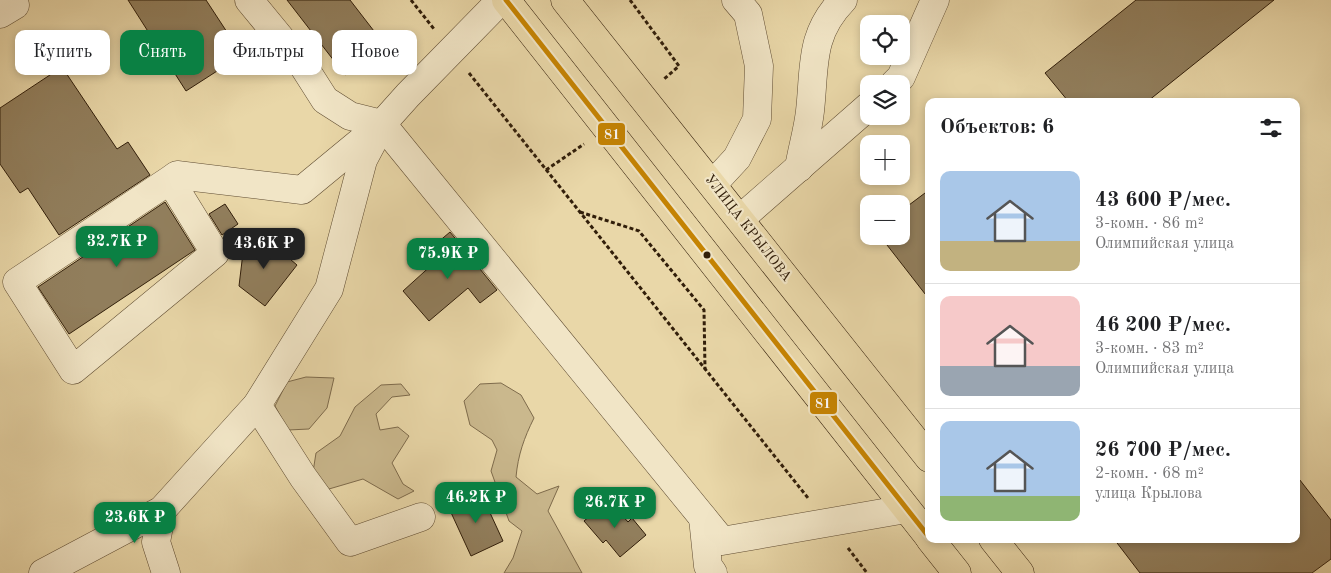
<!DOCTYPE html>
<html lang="ru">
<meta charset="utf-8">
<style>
body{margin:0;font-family:"Old Standard TT",serif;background:#f6f6f6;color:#202124;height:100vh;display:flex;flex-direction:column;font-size:19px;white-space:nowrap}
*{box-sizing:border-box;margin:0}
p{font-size:16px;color:#757577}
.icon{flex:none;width:28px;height:28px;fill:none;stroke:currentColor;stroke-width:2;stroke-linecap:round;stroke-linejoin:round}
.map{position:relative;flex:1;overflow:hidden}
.sheet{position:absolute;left:925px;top:98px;width:375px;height:445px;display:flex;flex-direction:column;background:#fff;border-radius:10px;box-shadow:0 2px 8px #0003}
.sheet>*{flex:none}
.top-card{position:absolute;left:15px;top:30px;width:475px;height:45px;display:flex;gap:10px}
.controls{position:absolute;left:860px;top:15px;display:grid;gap:10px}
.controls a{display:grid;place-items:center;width:50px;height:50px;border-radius:10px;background:#fff;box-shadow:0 2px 8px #0003;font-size:25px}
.price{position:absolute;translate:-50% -42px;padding:0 11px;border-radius:10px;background:#0b8043;color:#fff;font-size:16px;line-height:32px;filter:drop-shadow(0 1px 2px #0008)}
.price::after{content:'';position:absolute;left:50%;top:30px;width:15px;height:11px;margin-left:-8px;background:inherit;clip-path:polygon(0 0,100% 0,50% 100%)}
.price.selected{background:#222;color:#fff}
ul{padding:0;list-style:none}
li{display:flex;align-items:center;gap:15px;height:125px;padding:0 15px}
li+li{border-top:1px solid #e0e0e0}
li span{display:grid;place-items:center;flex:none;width:140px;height:100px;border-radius:10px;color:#555}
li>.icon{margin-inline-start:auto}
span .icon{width:60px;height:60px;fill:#fffc;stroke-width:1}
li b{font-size:21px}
h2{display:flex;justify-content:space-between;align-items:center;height:60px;padding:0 15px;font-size:21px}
.pill{padding:0 18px;border-radius:10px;background:#fff;box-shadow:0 2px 8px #0003;font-size:18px;line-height:45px}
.pill.selected{background:#0b8043;color:#fff}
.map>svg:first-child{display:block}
.green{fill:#cab88d;stroke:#7e6b4c}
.building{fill:#917e5c;stroke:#311e0a}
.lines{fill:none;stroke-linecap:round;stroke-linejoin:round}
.minor-casing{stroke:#5f4c32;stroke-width:29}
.major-casing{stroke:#311e0a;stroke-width:29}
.path{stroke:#311e0a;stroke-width:3;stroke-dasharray:4 2.5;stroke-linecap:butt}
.minor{stroke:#f1e5c6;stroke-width:28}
.major{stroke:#e9d7a8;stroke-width:28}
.bus-1-casing{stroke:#f1e5c6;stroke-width:9}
.bus-1{stroke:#c68402;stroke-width:5}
.bus-dot{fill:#311e0a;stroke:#f1e5c6;stroke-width:2}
.labels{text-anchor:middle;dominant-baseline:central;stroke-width:4.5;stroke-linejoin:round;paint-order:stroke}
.street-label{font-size:14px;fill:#311e0a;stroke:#f1e5c6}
.line-badge{stroke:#f1e5c6;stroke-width:2}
.badge-label{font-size:14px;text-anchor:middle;font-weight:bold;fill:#fff}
</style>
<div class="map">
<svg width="1331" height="573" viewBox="0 0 1331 573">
<rect width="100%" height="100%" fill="#e9d7a8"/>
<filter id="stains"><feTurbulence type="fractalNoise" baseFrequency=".004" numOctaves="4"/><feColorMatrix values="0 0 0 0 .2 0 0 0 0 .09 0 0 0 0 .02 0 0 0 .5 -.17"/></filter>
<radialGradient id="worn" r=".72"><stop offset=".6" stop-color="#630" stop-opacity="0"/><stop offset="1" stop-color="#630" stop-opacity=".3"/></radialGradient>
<g class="green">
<path d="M306,377l28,1 -7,30 -18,21 -21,1 -13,-24 12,-24z"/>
<path d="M501,383l20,12 13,23c-10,20 -16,37 -18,59l21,17 22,-8 -11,25 34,62h-78l9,-15 9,-27 -13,-10 -18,-50 6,-21 -5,-10 -22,-15 -6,-24 16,-17z"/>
<path d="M401,384l9,11 -18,2 -16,17 4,16 18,-3 11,9 -17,27 11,21 11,7 -16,8 -35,-20 -34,10 -16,-17 3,-19 24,-17 15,-29 26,-22z"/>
</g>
<g class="building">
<path d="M128,0h78l36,55 -56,36z"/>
<path d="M287,0h63l34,44 -39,31z"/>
<path d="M1136,0h138l-126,101h-80l-23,-28z"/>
<path d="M62,67l55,82 11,-7 22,33 -91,60 -31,-47 -8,5 -20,-29v-56z"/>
<path d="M929,190v109l-49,-63h21v-25z"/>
<path d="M165,202l30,48 -126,84 -31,-47z"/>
<path d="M225,204l13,20 -16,11 -13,-21z"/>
<path d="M450,232l47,58 -17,13 -12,-15 -39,33 -26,-30 42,-38 -8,-10z"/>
<path d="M245,236l9,14 10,-13 33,28 -32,41 -26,-20z"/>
<path d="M1296,475l35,45v39l-19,14h-172l-26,-34h182z"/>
<path d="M480,491l23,50 -32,15 -23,-50z"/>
<path d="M609,500l19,22 4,-4 14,17 -26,22 -14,-17 -3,3 -19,-22z"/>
</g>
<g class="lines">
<g class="minor-casing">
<g id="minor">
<path d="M249,0l55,67 21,33 25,16 32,8 340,417 184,-32"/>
<path d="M0,14l15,-9"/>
<path d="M894,84l7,-7 34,-77"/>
<path d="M799,168c3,-19 9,-38 11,-57 5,-44 -1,-76 33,-111"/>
<path d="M170,180l45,73 -142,117 -56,-88 153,-102 7,-5 125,15 80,-66"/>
<path d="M713,184l24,-26 20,-39 2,-53 -11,-52 -12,-14"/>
<path d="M740,219l129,-113"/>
<path d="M257,405l46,72 47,65 71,-25"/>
<path d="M162,510l-6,32 10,31"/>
<path d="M703,518l5,48 5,7"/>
<path d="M43,573l119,-63 95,-105 72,-116 34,-129 19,-36 26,-29 93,-95"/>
</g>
</g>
<g class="major-casing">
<g id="major">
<path d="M506,0l423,537"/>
<path d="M565,0l364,458"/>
<path d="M930,539l27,34"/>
<path d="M993,539l27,34"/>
</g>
</g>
<g class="path">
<path d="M411,0l23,29"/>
<path d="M630,0l49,66 -15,13"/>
<path d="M469,73l339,425"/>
<path d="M546,170l38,-26"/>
<path d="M580,212l59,19 65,79 1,59"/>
<path d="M848,548l19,25"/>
</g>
<use href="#minor" class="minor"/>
<use href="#major" class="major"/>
<g class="bus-1-casing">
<path id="bus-1" d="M506,0l423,537"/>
</g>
<use href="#bus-1" class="bus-1"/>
</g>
<circle class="bus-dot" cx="707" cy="255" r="4.5"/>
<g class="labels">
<g class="street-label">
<text transform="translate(748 228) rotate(52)">УЛИЦА КРЫЛОВА</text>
</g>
</g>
<g class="line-badge">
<rect x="597" y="122" width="29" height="24" rx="5" fill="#c68402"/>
<rect x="809" y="391" width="29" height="24" rx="5" fill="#c68402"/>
</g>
<g class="badge-label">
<text x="612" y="139">81</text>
<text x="823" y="408">81</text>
</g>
<rect width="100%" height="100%" filter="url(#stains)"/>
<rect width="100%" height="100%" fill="url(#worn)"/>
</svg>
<div class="controls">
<a><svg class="icon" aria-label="locate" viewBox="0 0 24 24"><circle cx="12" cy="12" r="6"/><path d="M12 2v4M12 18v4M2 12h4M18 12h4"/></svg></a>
<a><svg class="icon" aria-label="layers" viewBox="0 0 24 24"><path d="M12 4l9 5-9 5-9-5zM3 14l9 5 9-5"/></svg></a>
<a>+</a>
<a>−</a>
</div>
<b class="price" style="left:117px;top:268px">32.7K ₽</b>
<b class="price selected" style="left:264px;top:270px">43.6K ₽</b>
<b class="price" style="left:448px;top:280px">75.9K ₽</b>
<b class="price" style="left:476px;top:524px">46.2K ₽</b>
<b class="price" style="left:615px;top:529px">26.7K ₽</b>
<b class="price" style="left:135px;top:544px">23.6K ₽</b>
<div class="top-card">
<a class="pill">Купить</a>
<a class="pill selected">Снять</a>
<a class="pill">Фильтры</a>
<a class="pill">Новое</a>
</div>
<section class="sheet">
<h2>Объектов: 6<svg class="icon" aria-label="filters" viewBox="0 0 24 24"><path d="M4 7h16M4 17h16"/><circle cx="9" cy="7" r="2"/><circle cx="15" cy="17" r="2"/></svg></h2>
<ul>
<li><span style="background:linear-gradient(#a9c7e8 70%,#c2b280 0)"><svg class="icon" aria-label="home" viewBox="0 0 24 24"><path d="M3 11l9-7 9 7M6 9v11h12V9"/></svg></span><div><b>43 600 ₽/мес.</b><p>3-комн. · 86 m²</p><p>Олимпийская улица</p></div></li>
<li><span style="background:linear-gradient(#f6c9c9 70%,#9aa5b1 0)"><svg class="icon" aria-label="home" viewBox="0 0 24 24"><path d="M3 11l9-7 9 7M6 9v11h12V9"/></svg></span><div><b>46 200 ₽/мес.</b><p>3-комн. · 83 m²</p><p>Олимпийская улица</p></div></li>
<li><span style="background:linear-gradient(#a9c7e8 75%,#8fb573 0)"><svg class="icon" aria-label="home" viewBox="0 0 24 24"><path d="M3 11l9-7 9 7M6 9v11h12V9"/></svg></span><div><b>26 700 ₽/мес.</b><p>2-комн. · 68 m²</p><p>улица Крылова</p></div></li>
</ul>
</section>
</div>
